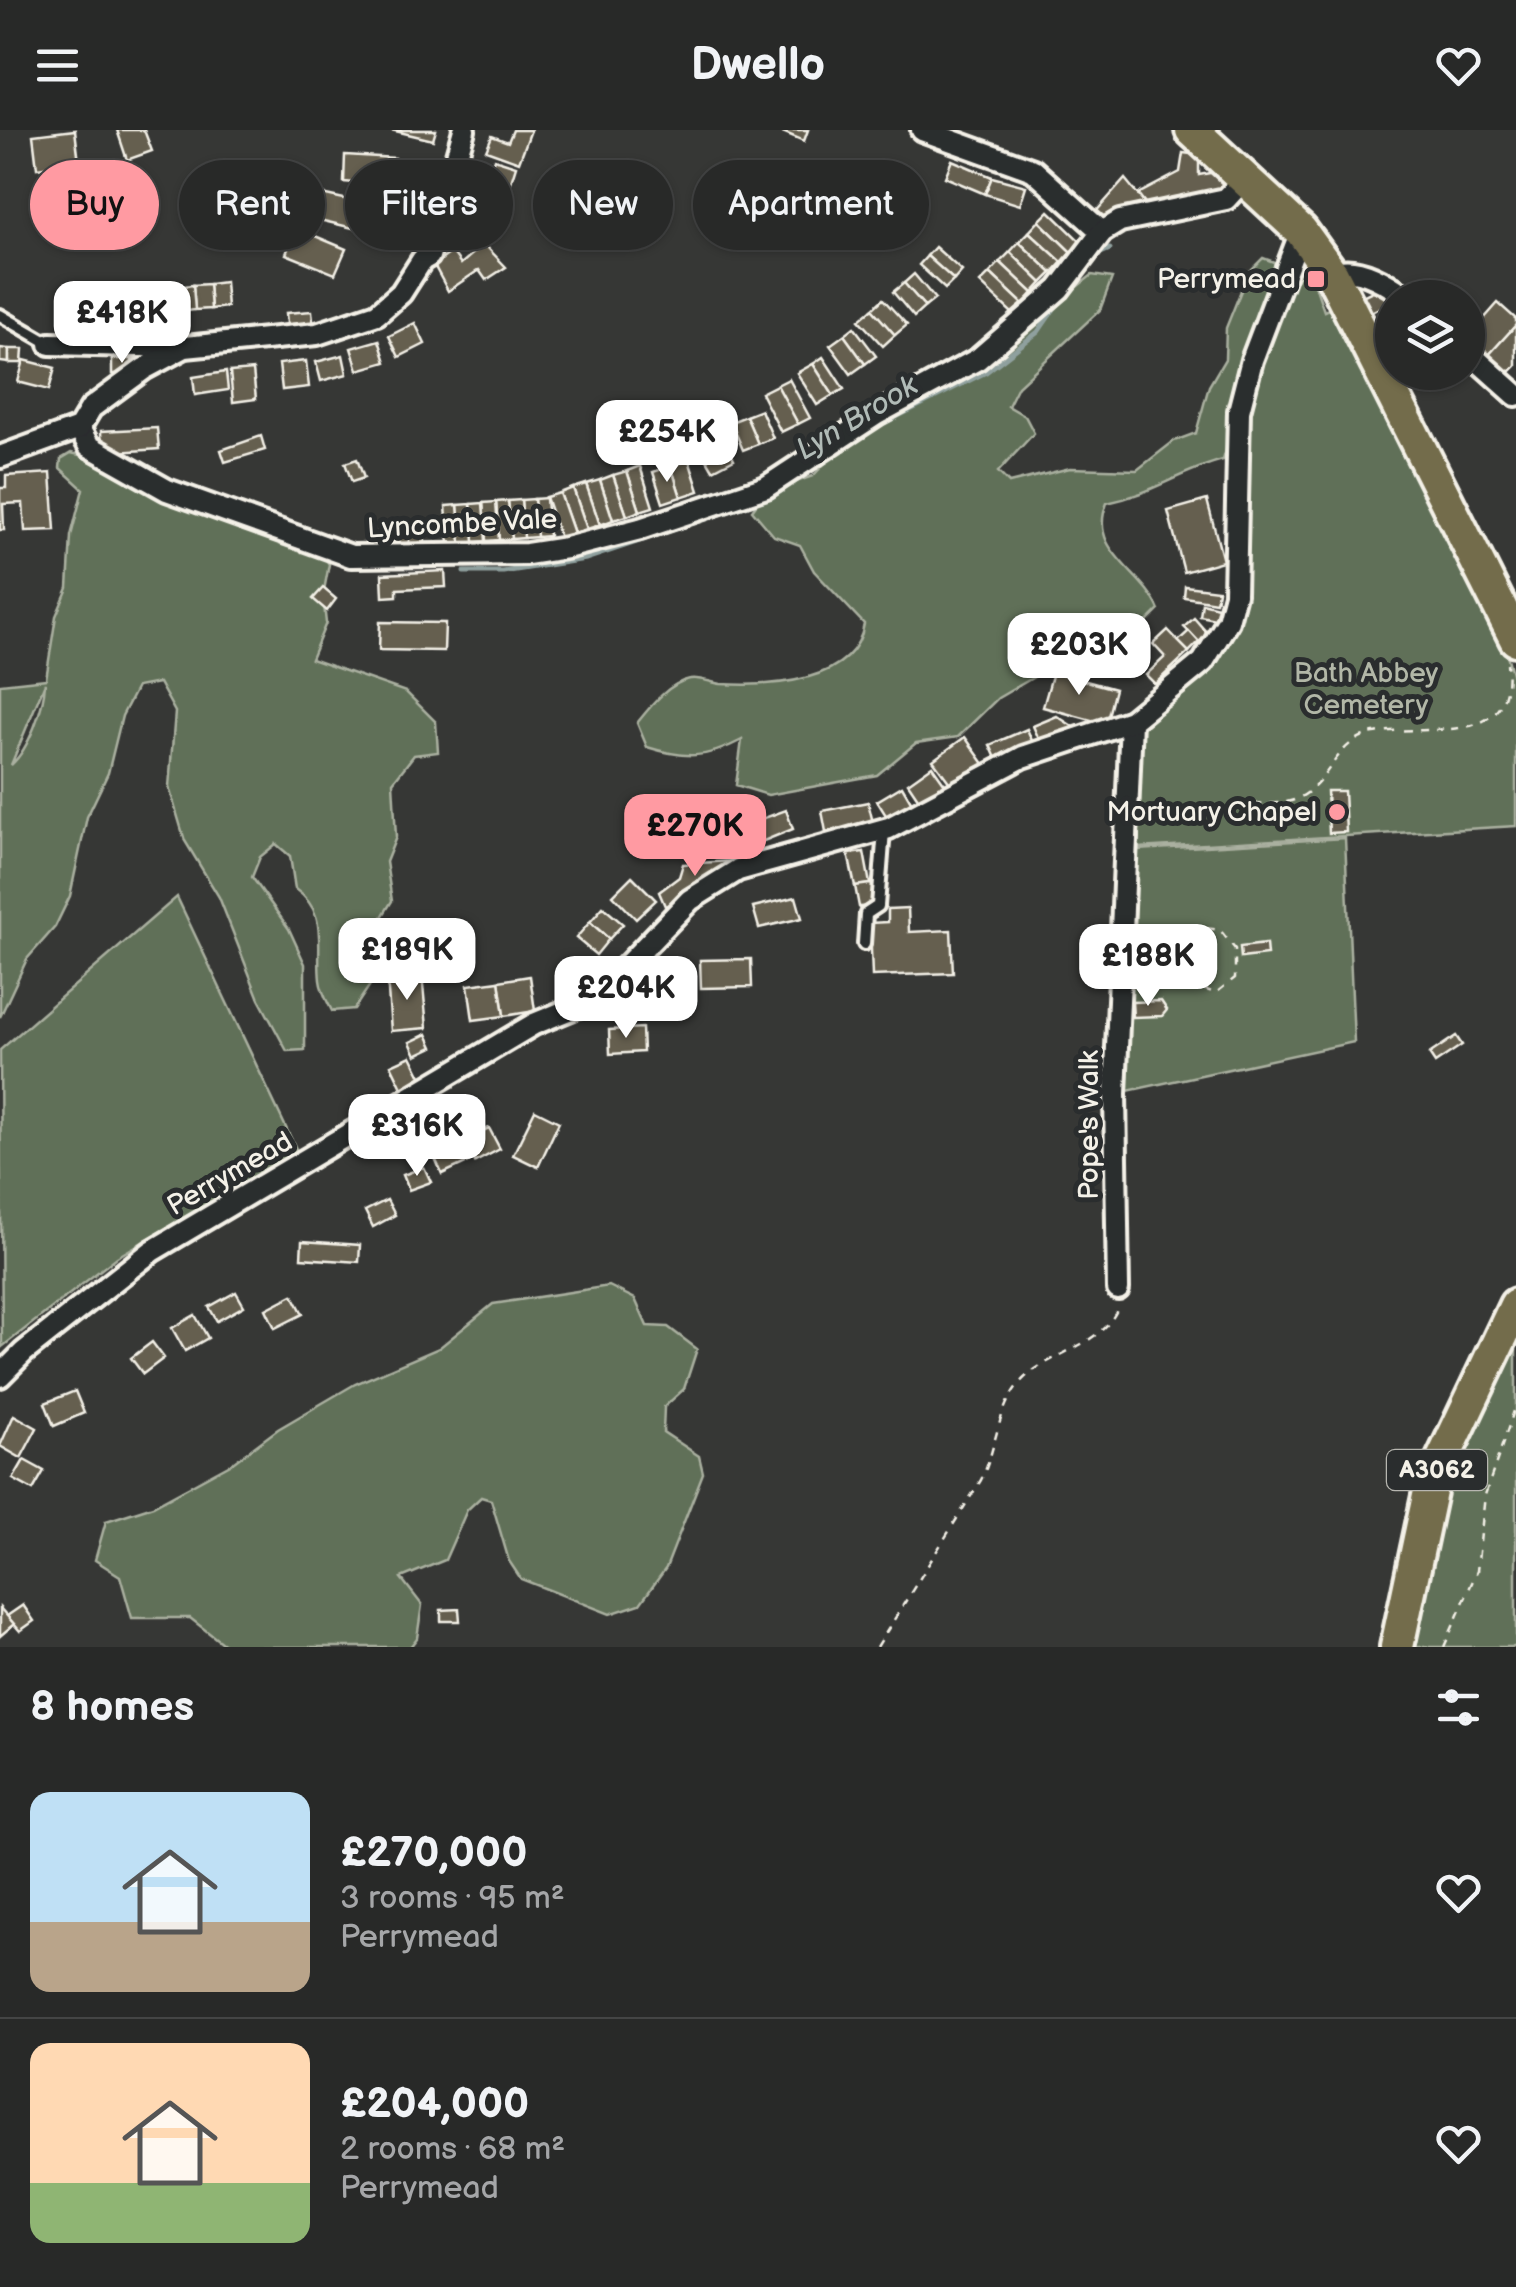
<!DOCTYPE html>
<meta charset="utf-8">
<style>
body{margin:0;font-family:"Balsamiq Sans",sans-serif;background:#343534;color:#f1f3f6;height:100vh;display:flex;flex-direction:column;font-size:38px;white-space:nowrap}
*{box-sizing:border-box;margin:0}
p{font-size:32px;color:#a5a6a8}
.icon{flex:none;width:55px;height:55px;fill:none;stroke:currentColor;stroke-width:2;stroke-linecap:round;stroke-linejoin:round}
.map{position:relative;height:1517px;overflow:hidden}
.panel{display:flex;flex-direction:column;background:#282928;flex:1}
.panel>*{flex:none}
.top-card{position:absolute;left:30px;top:30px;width:1000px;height:90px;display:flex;gap:20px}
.tools{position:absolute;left:1375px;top:150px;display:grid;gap:20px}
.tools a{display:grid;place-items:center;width:110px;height:110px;border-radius:50%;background:#282928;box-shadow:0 2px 8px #0004,0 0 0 2px #444545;font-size:50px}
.price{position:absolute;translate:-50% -85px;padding:0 22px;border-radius:20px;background:#fff;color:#222;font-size:32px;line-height:65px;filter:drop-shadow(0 2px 5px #0008)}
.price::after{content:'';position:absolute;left:50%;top:60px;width:30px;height:22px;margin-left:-15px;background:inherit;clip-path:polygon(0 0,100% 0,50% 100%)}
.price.active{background:#ff9aa2;color:#111}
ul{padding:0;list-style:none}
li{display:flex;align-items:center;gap:30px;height:250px;padding:0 30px}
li+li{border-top:2px solid #444545}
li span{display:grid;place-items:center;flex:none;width:280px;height:200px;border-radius:20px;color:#555}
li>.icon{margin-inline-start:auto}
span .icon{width:120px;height:120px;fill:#fffc;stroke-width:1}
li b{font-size:42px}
h2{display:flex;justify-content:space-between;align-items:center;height:120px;padding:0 30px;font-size:42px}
.tag{padding:0 35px;border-radius:45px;background:#282928;box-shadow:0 2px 8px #0004,0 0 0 2px #444545;font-size:35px;line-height:90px}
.tag.active{background:#ff9aa2;color:#111}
header{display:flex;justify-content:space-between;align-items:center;height:130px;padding:0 30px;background:#282928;font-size:45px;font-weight:600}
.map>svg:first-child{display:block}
.green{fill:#617058;stroke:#aab0a0;stroke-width:2.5;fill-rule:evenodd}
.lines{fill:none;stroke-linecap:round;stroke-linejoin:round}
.stream{stroke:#8fa09e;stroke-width:5}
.building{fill:#655f4f;stroke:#f4f1e8;stroke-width:2.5}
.lane-casing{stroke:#f4f1e8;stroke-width:18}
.street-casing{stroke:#f4f1e8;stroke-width:28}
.primary-casing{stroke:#f4f1e8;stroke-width:40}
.path{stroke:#f4f1e8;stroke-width:2.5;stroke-dasharray:8 8;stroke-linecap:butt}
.lane{stroke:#2a2d2e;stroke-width:10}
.street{stroke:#2a2d2e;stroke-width:20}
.primary{stroke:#736c4b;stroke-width:32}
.poi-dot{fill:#ff9aa2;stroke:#2a2d2e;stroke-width:4}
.labels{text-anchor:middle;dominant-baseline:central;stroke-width:10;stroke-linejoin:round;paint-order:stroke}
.shield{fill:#2a2d2e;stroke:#b7b6b0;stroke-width:2.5}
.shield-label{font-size:25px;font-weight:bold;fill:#f4f1e8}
.poi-label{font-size:28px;fill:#f4f1e8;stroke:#2a2d2e;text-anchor:end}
.street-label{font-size:28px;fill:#f4f1e8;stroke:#2a2d2e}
.park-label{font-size:28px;fill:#b2b7a7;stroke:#2a2d2e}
.water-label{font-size:30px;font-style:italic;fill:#b1bbb7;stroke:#2a2d2e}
</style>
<header><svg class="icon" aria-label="menu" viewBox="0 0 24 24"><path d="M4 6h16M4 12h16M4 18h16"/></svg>Dwello<svg class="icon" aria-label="heart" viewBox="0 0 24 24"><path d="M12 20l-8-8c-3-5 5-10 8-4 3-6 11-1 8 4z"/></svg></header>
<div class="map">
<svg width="1516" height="1517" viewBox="0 0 1516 1517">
<rect width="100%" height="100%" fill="#363735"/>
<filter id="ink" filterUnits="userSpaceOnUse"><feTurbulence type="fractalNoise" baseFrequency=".01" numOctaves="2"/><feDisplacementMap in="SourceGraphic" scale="20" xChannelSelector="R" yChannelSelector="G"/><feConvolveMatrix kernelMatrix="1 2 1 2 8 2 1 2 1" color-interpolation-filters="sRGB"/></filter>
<g filter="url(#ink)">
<g class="green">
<path d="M1263,128l11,4 2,12 -53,186c-45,12 -71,34 -116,43 -20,49 36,67 52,107l-19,19 -25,7 -30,-15h-13l-13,30 -20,23 -41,24 -40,39 -42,6 -39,32 -109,20 -32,-10 6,-45c-36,19 -57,19 -95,7l-10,-24c13,-16 31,-40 53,-44 9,-2 22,4 31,5 50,3 134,-1 143,-60l-50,-53 -14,-26 -26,-9 -22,-26 13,-17 48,-17 30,-32 191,-123 58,-46 20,3 -12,32 -82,76 -10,20 17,10 9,17 -36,39 11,11 61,-15 67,2 37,-29 22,-8 13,-47 16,-27 1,-31 22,-55z"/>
<path d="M1306,129l18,52 14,-6 161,320 17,63v138l-378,22 -1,-117 6,-6 -1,-9 87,-80 20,-221 11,-53 38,-100z"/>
<path d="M71,323l26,6 220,87 12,18 -6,32 3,27 -15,36 95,33 30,30 2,30 -24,3 -21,27 3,55 -10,25 6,39 -15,24 7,39 -30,45 -22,2c-5,-10 -11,-20 -12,-31 -4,-37 9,-67 -25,-91l-5,-33 -14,-12 -16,13 -8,20 37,52 16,35v86l-18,1 -28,-52 -40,-102 -34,-56 -16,-54 6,-75 -16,-29 -22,4 -15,29 -14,57 -21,44 -17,79 -15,31 -28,32 -27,58v-333l46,-5 10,-63 12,-28 3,-52 12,-47 -23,-21 1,-9zM45,553c-1,24 -16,66 -34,82z"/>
<path d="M1345,708l9,204 -231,50 13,-242z"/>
<path d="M177,767l120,254 -180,106 -115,90 -2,-297z"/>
<path d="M609,1156l26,13 12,27 21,1 29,22 -13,40 -20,18 -1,25 36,24 4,17 -37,95 -26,36 -30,10 -89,-35 -12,-18 -18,-61 -10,-3 -14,13 -22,50 -44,18 21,27 -5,33 -7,9h-183l-37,-29h-58l-12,-42 -25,-16 11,-39 47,-15 81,-44 44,-33 77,-45 84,-36 54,-44z"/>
<path d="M1516,1192v325h-103l34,-184z"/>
</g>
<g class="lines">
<g class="stream">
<path d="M1094,126l16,-7"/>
<path d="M464,442h39l83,-13 186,-62 104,-70 110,-55 52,-40 22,-32"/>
</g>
</g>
<g class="building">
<path d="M75,0l4,32 -42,6 -4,-33z"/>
<path d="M117,0h27l8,21 -25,9z"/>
<path d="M391,0h45l-3,10z"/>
<path d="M513,0h18l-12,32 -33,-12 6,-14 16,6z"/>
<path d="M778,0h30l-4,11z"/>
<path d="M1183,23l16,2v20l22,-4 2,16 -75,20 -10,-13 42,-22z"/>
<path d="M345,25l50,3 -2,28 -49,-4z"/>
<path d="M494,29l22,7 -10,32 -22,-7z"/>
<path d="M952,30l40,17 -7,17 -40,-17z"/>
<path d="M885,35l20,5 -7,23 -20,-6z"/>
<path d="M462,44l13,3 -3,13 -13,-2z"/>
<path d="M992,47l34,9 -6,19 -35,-11z"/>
<path d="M1125,49l23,28 -41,12 -14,-4z"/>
<path d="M459,58l13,2 -3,13 -12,-2z"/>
<path d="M317,63l63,14 -6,26 -63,-15z"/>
<path d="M479,69l24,8 -10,30 -24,-9z"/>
<path d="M1049,81l32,31 -10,10 -32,-31z"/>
<path d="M1039,91l32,31 -9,10 -33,-30z"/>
<path d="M296,98l50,21 -11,25 -49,-20z"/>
<path d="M1029,102l33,30 -10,11 -33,-31z"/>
<path d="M1019,112l33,31 -10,10 -32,-31z"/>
<path d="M484,114l22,23 -20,13 -7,-10 -31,21 -14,-26 18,-13 9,12z"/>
<path d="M935,117l27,24 -8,9 -27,-24z"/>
<path d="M1010,122l32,31 -9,10 -33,-31z"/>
<path d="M927,126l27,24 -9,9 -26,-24z"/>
<path d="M1000,132l33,31 -10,11 -33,-31z"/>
<path d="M990,143l33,31 -10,10 -33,-31z"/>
<path d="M914,144l21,25 -10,8 -21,-24z"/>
<path d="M225,152l2,25 -16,2 -2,-25z"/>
<path d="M904,153l21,24 -11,10 -21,-25z"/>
<path d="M209,154l2,25 -16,1 -2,-25z"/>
<path d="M193,155l2,25 -16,2 -3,-25z"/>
<path d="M1383,156l7,17 -21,10 -7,-17z"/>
<path d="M883,169l24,26 -12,10 -23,-26z"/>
<path d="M133,172l1,24 -30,1 -1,-24z"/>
<path d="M1498,173l18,16v6l-29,32 -19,-20z"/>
<path d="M872,179l23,26 -12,11 -24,-26z"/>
<path d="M312,181l2,20 -26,2 -2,-20z"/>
<path d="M415,193l10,21 -26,13 -10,-21z"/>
<path d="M1516,195v41l-9,9 -20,-18z"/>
<path d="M854,197l22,29 -11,8 -21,-29z"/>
<path d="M844,205l21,29 -14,10 -21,-29z"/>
<path d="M379,210l7,22 -28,8 -7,-22z"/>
<path d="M0,218l9,1v14l-9,-1z"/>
<path d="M9,219h14l-1,14h-13z"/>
<path d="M343,225l4,19 -26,7 -5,-19z"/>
<path d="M823,227l21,32 -11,6 -20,-31z"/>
<rect x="112" y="229" width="20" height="15"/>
<path d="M24,230l31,8 -6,22 -31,-8z"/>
<path d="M306,231l3,26 -27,3 -3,-26z"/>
<path d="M813,234l20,31 -16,10 -20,-32z"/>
<path d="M253,240l3,29 -23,3 -3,-30z"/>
<path d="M226,242l2,18 -33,5 -2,-18z"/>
<path d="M789,249l21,39 -12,6 -21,-39z"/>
<path d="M777,255l21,39 -17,8 -20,-39z"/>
<path d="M761,280l12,28 -15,6 -12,-28z"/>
<path d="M701,281l5,13 -21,8 -5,-13z"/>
<path d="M746,286l12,28 -15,6 -12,-28z"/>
<path d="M157,298l2,21 -57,4 -1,-22z"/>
<path d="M261,306l4,14 -40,12 -4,-12z"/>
<path d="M725,311l9,18 -21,11 -10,-17z"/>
<path d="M357,329l7,19 -12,4 -7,-19z"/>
<path d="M689,330l10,31 -18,6 -10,-31z"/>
<path d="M640,336l13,41 -13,4 -13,-40z"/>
<path d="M671,336l10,31 -18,6 -10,-31z"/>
<path d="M627,341l13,40 -13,5 -14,-41z"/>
<path d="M51,343l4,57 -30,1 -2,-28 -20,1 1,26h-4v-42h6v-12z"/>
<path d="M613,345l14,41 -14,4 -13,-40z"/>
<path d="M600,350l13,40 -13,5 -14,-41z"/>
<path d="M586,354l14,41 -13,4 -14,-41z"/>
<path d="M573,358l14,41 -13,4 -14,-40z"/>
<path d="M560,363l14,40 -14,5 -14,-41z"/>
<path d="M546,368l3,38 -12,1 -3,-38z"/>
<path d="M534,369l3,38 -13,1 -3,-38z"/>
<path d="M521,370l3,38 -12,1 -4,-38z"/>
<path d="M1207,370l16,61 -39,11 -16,-61z"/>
<path d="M508,371l4,38 -13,1 -3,-38z"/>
<path d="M496,372l3,38 -13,1 -3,-38z"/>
<path d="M483,373l3,38 -12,1 -3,-38z"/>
<path d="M471,374l3,38 -13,1 -3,-38z"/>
<path d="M458,375l3,38 -12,1 -3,-38z"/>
<rect x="379" y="397" width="15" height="18"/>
<rect x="394" y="397" width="15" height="18"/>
<path d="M409,397h15l1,17 -16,1z"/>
<path d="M445,441l1,16 -49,2v7l-14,1 -1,-23z"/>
<path d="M1185,456l33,4 -2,12 -32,-5z"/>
<path d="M323,458l13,11 -9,12 -14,-12z"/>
<path d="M1202,473l16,4 -3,12 -15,-3z"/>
<path d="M1194,488l14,16 -9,8 -15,-15z"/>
<path d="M380,492l65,1 -1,28 -65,-1z"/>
<path d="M1168,500l21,22 -34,32 -9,-9 19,-18 -12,-13z"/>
<path d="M1189,501l10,11 -10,10 -11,-11z"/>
<path d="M1053,542l62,17 -9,35 -63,-17z"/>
<path d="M1057,586l23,15 -37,17 -10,-22z"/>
<path d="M1027,599l9,21 -36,17 -10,-22z"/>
<path d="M965,607l22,31 -32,22 -22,-30z"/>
<path d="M932,636l17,24 -25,17 -16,-24z"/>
<path d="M902,656l14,24 -24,15 -15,-24z"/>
<path d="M1327,661h17l2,41 -17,1z"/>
<path d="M868,672l6,25 -47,10 -5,-26z"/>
<path d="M786,680l7,19 -37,15 -8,-20z"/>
<path d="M864,722l6,32 -15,2 -7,-32z"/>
<path d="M730,731l7,9 -72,36 -6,-14 20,-15 4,-13z"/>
<path d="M632,746l24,24 -20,19 -23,-24z"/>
<path d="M870,754l6,3 -2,19 -15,1 -4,-21z"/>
<path d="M796,767l6,21 -43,10 -6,-21z"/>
<path d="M603,777l20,17 -14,15 -19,-17z"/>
<path d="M908,778l1,24 42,-2 2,43 -81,3 -2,-53 18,-1v-13z"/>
<path d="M590,792l19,17 -13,16 -20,-17z"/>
<path d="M1266,814l1,11 -26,3 -1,-11z"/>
<path d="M751,829l1,28 -51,1 -1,-28z"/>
<path d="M422,844l5,54 -36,3 -4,-54z"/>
<path d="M530,846l5,35 -31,5 -5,-35z"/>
<path d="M499,851l5,35 -31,4 -5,-35z"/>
<path d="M688,853l1,21 -33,2 -1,-22z"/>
<path d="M1161,871l6,9 -5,6 -29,1 -1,-15z"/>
<path d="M642,898l1,24 -33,2 -1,-24z"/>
<path d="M427,904l6,13 -17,8 -6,-13z"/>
<path d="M1456,906l6,9 -27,18 -6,-9z"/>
<path d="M411,926l14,28 -20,10 -14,-29z"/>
<path d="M535,980l24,12 -21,45 -25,-12z"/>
<path d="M489,998l11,21 -25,13 -11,-22z"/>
<path d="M463,1016l7,15 -28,13 -7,-16z"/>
<path d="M424,1037l7,15 -22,8 -6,-15z"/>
<path d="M387,1070l8,15 -22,12 -8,-16z"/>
<path d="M302,1111l58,4 -1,17 -58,-4z"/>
<path d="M236,1162l8,14 -27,15 -8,-14z"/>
<path d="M293,1165l10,19 -28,14 -9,-19z"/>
<path d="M195,1185l13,23 -23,13 -13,-23z"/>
<path d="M152,1212l12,16 -21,16 -12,-16z"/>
<path d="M75,1261l9,22 -30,13 -9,-23z"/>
<path d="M14,1285l23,13 -16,30 -21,-12z"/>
<path d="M24,1330l20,11 -11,19 -20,-11z"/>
<path d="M23,1475l11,16 -14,10 -13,-15z"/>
<path d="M0,1478l14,16 -14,12z"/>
<path d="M459,1479l1,12h-19v-11z"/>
</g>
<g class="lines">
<g class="lane-casing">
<g id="lane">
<path d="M0,185l50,29"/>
<path d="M864,814l2,-30 12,-8 6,-76"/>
</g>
</g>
<g class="street-casing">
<g id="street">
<path d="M922,0l111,40 69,62"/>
<path d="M1332,144c23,-12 57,10 76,24"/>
<path d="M50,214l135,3"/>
<path d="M1468,222l48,43"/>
<path d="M79,298l10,18 78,44 184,66 176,-2 39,-6 74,-19 126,-42 111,-73 101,-55 81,-70 43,-57 18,-11 106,-22 21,-23"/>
<path d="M0,327l79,-29 12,-20 53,-39 41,-22 132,-13 60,-20 24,-21 21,-33 7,-4 35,-126"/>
<path d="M1118,1159l-3,-195 16,-373"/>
<path d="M0,1246l24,-24 128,-101 382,-227 61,-25 95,-99 48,-30 151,-42 134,-71 108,-36 72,-59 25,-41 7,-27 4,-183 13,-51 49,-129"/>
</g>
</g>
<g class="primary-casing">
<g id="primary">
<path d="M1192,0l109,101 31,43 184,365"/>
<path d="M1397,1517l35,-165 84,-177"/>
</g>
</g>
<g class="path">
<path d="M1147,695c34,-22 47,-11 81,-12 7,0 13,-6 21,-8 15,-3 31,0 45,-5 37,-14 38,-59 80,-67 53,-10 142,18 133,-70"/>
<path d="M1140,841l43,-32 22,-11 15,2 15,19v29l-19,15 -72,-22"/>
<path d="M877,1517l104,-167c15,-30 16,-69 37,-95 25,-32 81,-36 99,-75"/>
<path d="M1444,1517l33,-76 8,-76 31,-90"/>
</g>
<use href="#lane" class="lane"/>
<use href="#street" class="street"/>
<use href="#primary" class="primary"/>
</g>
</g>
<g class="poi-dot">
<rect x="1306" y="139" width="20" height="20" rx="5"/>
<circle cx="1337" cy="682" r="10"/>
</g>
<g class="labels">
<rect class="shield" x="1387" y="1320" width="100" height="40" rx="8"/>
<g class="shield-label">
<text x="1437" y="1340">A3062</text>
</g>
<g class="poi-label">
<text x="1296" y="149">Perrymead</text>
<text x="1317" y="682">Mortuary Chapel</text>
</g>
<g class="street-label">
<text transform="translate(462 394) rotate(-3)">Lyncombe Vale</text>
<text transform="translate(1089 995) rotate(-90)">Pope's Walk</text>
<text transform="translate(230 1044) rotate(-30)">Perrymead</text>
</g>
<g class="park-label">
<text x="1366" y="543">Bath Abbey<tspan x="1366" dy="32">Cemetery</tspan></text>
</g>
<g class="water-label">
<text transform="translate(857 288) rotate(-31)">Lyn Brook</text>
</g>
</g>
</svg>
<div class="tools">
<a><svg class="icon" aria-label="layers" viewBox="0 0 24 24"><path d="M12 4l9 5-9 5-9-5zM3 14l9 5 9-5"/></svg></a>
</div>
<b class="price" style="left:122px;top:236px">£418K</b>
<b class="price" style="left:667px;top:355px">£254K</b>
<b class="price" style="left:1079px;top:568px">£203K</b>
<b class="price active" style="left:695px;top:749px">£270K</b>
<b class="price" style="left:407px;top:873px">£189K</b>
<b class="price" style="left:1148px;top:879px">£188K</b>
<b class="price" style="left:626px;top:911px">£204K</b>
<b class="price" style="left:417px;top:1049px">£316K</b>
<div class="top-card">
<a class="tag active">Buy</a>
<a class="tag">Rent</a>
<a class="tag">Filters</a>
<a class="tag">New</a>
<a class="tag">Apartment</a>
</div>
</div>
<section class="panel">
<h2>8 homes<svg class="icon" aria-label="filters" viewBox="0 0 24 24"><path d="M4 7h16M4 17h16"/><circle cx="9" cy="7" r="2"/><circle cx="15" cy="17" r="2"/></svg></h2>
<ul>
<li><span style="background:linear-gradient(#bfe0f5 65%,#b9a48a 0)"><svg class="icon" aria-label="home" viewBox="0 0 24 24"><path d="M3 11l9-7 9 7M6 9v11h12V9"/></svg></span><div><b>£270,000</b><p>3 rooms · 95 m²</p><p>Perrymead</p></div><svg class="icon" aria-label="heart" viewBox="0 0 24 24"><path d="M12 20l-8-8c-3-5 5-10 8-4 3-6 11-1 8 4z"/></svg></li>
<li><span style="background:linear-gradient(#ffd9b3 70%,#8fb573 0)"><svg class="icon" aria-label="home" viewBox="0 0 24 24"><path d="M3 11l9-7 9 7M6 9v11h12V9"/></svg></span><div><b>£204,000</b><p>2 rooms · 68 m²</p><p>Perrymead</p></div><svg class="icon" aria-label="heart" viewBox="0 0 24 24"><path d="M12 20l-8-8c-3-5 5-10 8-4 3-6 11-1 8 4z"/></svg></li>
</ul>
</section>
